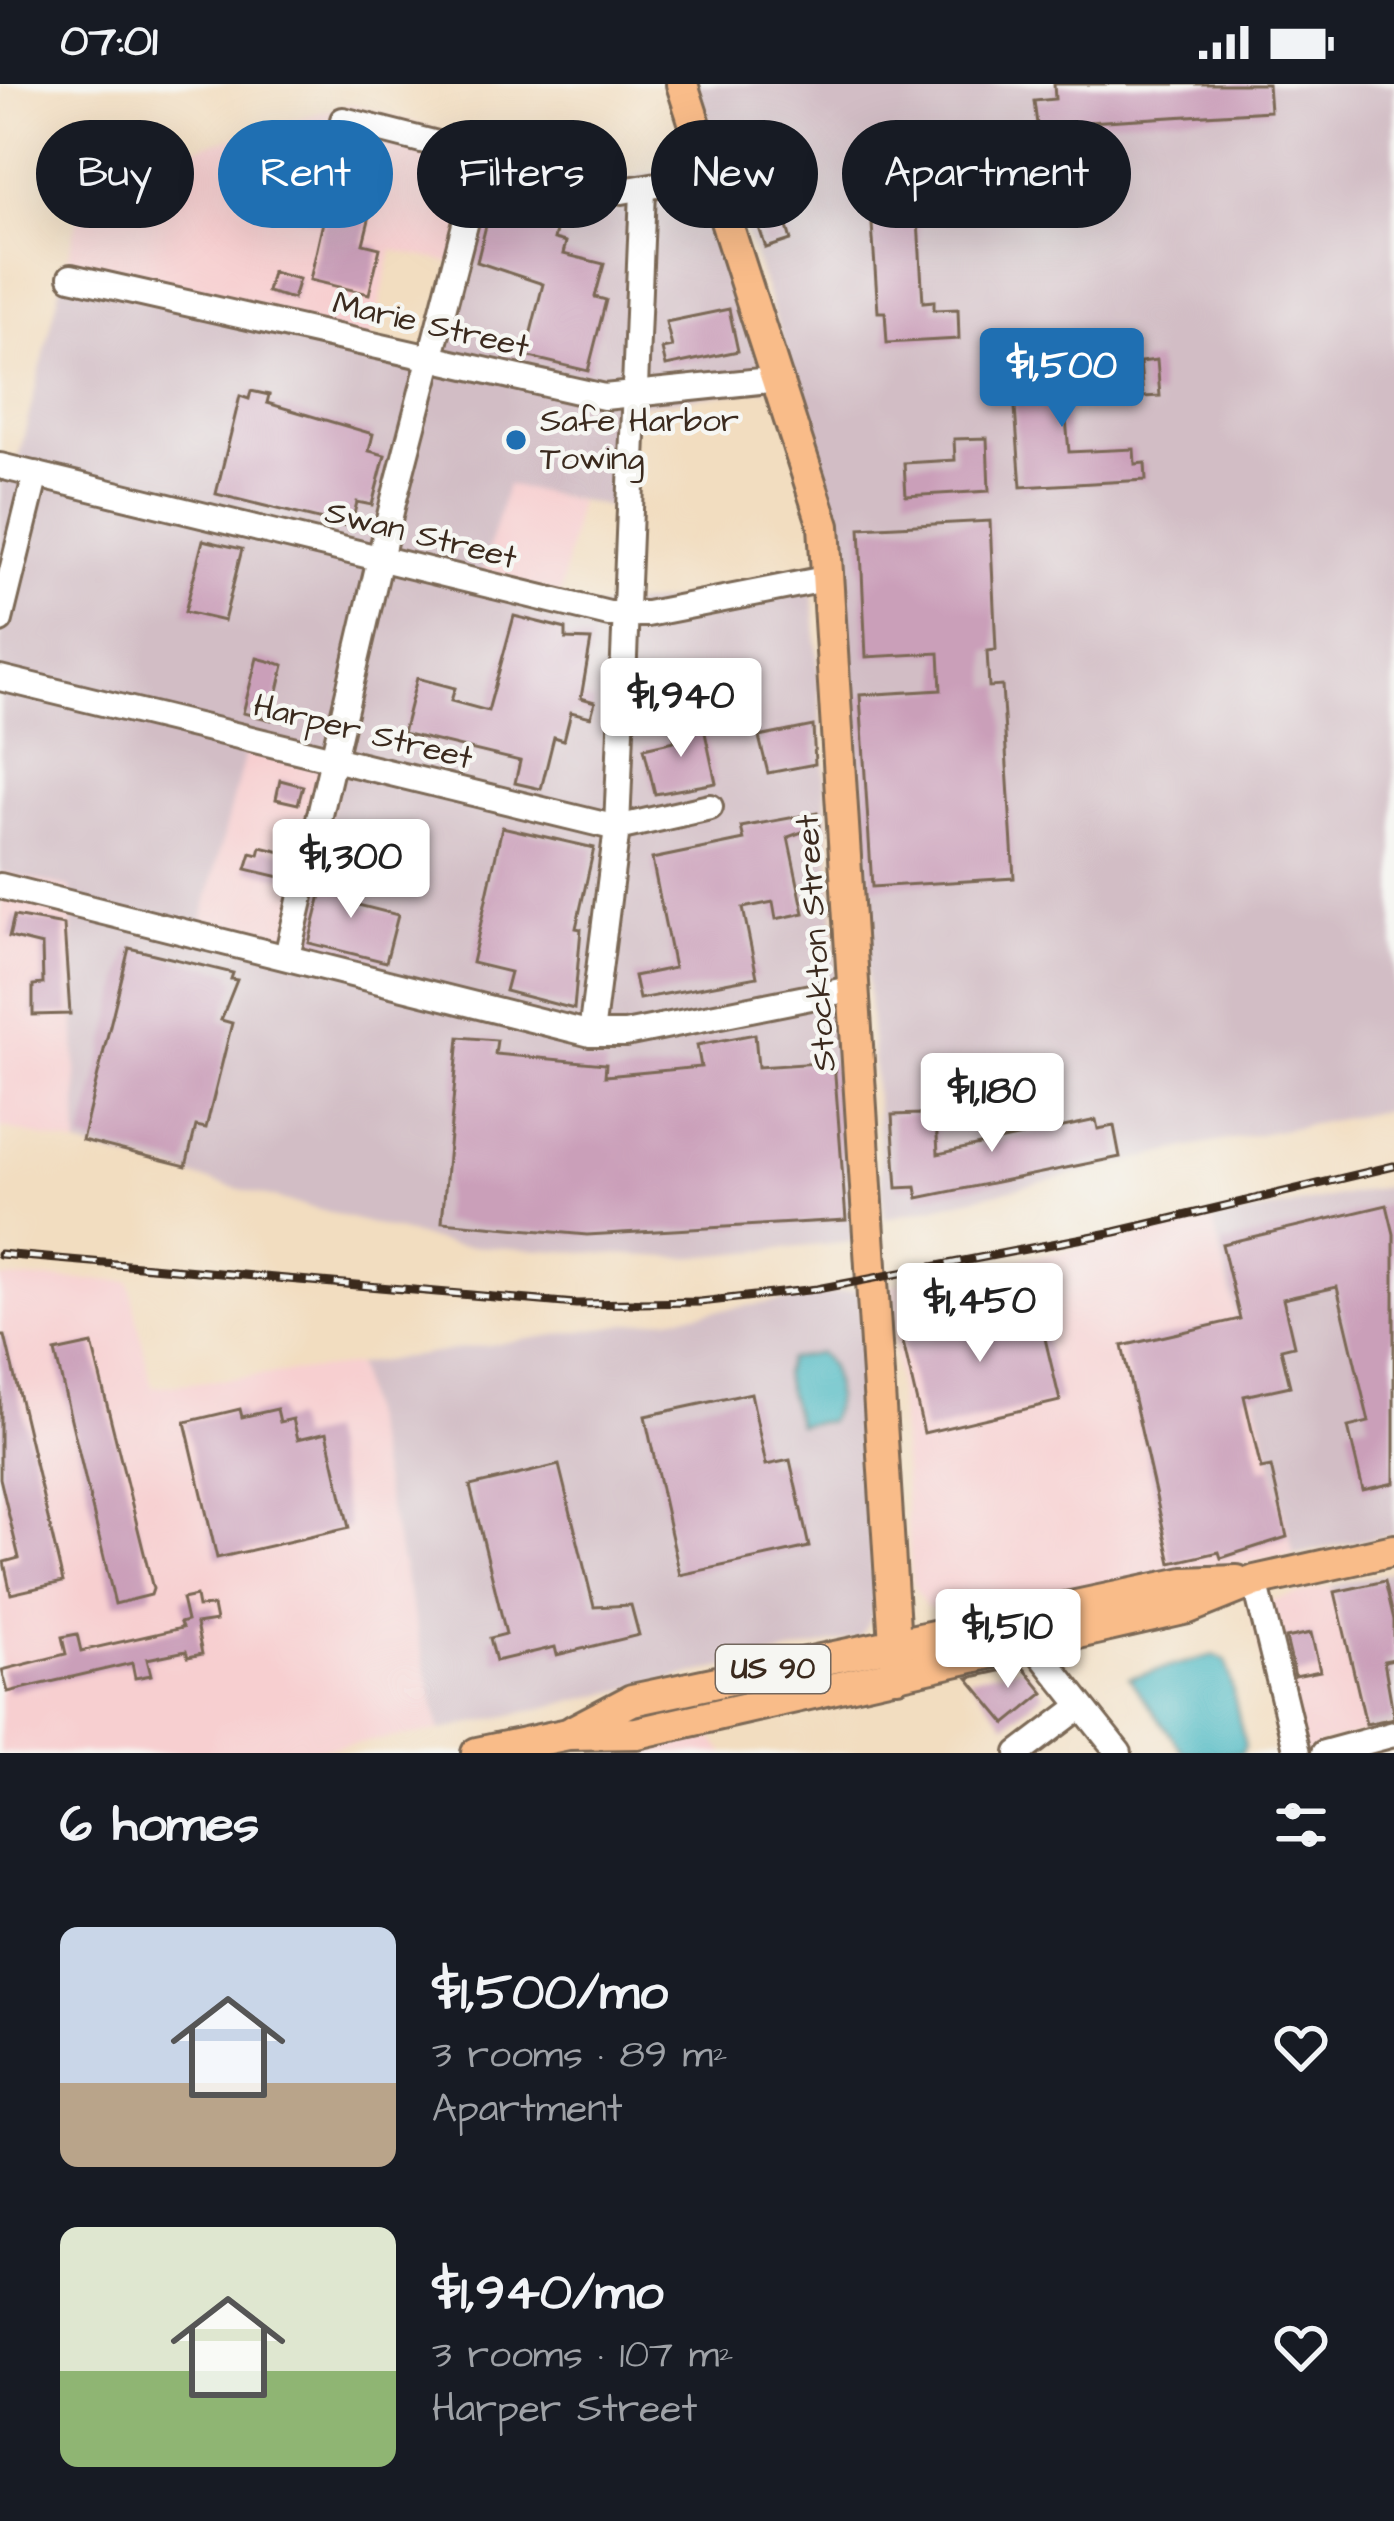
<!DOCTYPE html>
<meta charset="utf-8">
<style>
body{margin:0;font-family:"Architects Daughter",sans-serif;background:#20242c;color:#f1f3f6;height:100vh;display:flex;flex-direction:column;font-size:45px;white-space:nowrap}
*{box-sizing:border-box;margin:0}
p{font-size:39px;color:#9ea1a6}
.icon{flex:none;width:66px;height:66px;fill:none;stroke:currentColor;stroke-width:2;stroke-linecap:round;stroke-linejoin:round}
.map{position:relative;height:1669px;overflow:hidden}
.panel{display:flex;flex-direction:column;background:#171b24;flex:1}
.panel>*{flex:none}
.hud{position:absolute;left:36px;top:36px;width:1323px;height:108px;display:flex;gap:24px}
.price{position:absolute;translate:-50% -102px;padding:0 27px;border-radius:12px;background:#fff;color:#222;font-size:39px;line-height:78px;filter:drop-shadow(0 3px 6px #0008)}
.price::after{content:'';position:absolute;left:50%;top:72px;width:36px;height:27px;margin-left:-18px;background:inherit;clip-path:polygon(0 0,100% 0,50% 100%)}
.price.on{background:#1f6fb2;color:#fff}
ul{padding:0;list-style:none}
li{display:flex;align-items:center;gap:36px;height:300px;padding:0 60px}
li span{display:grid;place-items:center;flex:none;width:336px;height:240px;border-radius:18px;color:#555}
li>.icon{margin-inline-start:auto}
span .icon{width:144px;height:144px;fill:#fffc;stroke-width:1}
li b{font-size:51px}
h2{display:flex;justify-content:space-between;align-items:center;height:144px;padding:0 60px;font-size:51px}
.chip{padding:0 42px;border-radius:54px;background:#171b24;box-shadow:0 12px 48px #0002;font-size:42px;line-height:108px}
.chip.on{background:#1f6fb2;color:#fff}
.status{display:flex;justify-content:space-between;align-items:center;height:84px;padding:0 60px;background:#171b24;direction:ltr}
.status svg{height:33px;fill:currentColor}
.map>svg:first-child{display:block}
.built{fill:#f7cfd0}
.industrial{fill:#d2bdc5;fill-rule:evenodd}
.water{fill:#48b7c1;stroke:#427070;stroke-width:3}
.building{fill:#ca9fb9}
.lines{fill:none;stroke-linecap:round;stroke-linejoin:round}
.minor-casing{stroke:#7b6957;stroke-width:30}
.major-casing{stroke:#7b6957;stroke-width:36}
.minor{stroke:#fff;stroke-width:24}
.major{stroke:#f9bc89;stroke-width:30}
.rail-casing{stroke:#3b2a1e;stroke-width:9}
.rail{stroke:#f6f6f2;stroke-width:4.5;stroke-dasharray:14;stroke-linecap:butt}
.poi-dot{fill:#1f6fb2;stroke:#f6f6f2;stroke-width:4.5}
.labels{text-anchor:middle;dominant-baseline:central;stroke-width:9;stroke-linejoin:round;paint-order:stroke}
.shield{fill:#f6f6f2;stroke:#73675e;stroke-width:3}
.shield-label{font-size:30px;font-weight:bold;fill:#3b2a1e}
.street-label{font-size:33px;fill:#3b2a1e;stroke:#f6f6f2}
.poi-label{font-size:33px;fill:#3b2a1e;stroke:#f6f6f2;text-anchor:start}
</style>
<div class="status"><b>07:01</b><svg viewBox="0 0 49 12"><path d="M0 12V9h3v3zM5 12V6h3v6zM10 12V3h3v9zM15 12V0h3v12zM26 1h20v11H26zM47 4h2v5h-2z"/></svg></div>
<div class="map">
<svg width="1394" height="1669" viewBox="0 0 1394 1669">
<rect width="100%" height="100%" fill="#f6f6f2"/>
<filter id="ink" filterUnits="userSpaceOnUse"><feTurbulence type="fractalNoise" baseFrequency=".00833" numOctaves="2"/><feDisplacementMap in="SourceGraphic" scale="24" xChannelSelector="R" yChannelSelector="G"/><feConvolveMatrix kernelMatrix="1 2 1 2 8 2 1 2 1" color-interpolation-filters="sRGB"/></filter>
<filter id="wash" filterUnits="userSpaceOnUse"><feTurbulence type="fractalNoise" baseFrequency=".004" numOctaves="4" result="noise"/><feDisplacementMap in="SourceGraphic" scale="48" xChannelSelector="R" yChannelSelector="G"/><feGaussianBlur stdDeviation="2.7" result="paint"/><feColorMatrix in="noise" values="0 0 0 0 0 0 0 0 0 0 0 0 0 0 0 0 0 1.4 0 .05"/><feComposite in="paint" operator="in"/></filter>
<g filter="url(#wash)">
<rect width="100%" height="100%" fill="#f2ddc0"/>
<g class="built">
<path d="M351,20l146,44 -34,117 -71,-15 -24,105 -306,-74 26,-103z"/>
<path d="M506,400l72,17 -21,110 -80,-22z"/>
<path d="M245,666l96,23 -40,171 -99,-24z"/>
<path d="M1,787l70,17 7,258 -78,-19z"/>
<path d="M1213,1137l81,334 -345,59 -23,-7 -14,-23 -22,-299z"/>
<path d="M0,1194l129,3 23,106 204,-22 84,366 -148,22h-292z"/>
<path d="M1331,1502l34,147 -41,10 -17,10h-19l-40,-147z"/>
<path d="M706,1646l19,23h-117z"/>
</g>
<g class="industrial">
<path d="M696,0h698v1025l-198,37 -312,73 -46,-672 -41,-165z"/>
<path d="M497,64l122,32 74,-15 76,223 -144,19 -6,102 -112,-24 -30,104 80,22 256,-24 41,655 -169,16 -234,-13 -373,-99 -7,-258 -69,-16 -2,5v-404l14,3 48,-195 371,89zM246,666l95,23 -41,171 -98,-24z"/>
<path d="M1394,1101v349l-100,21 -81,-334z"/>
<path d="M860,1205l14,311 -2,17 -12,20 -420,94 -84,-366z"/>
<path d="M1394,1487v155l-29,7 -34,-147z"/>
</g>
<g class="water">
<path d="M819,1269c18,15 20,48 10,68l-31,4 -15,-51 5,-15z"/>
<path d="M1214,1571l12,6 19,85 -4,7h-57l-55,-75z"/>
</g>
<g id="blocks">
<g class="building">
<path d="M1054,0h214l2,27 -214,13 2,14 -19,2 -5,-39 21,-2z"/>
<path d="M302,69l79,18 -18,73 17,4 -11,46 -59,-14 13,-58 -35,-8z"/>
<path d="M498,93l29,7 3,13 32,8 -8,34 12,3 -3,12 41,10 -9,33 11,3 -18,71 -63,-15 18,-72 -66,-22z"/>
<path d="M782,126l9,30 -25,8 -10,-29z"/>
<path d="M918,137l5,81 11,-1v9l24,-1 1,30 -72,4 -2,-31h-7l-6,-88z"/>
<path d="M272,188l27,7 -6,20 -26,-7z"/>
<path d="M729,225l9,42 -72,15 -4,-17 10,-2 -6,-25z"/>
<path d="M1096,276l3,34 -35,3 5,55 65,-3 1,15 10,-1 1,17 -125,7 -9,-119z"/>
<path d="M1157,276l3,36 -17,1 -3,-35z"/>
<path d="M251,307l18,4 -2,8 106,31 -4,17 16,4 -13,50 -15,-3 -6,25 -135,-33 24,-98 9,3z"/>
<path d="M987,354l2,53 -83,5 -2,-33 51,-3 -1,-21z"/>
<path d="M990,437l6,129 -9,1 2,36 13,-1 12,192 -142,9 -12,-192 81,-5 -2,-37 -73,4 -6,-129z"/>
<path d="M203,456l39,9 -18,72 -39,-9z"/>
<path d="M514,532l52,13v10l25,1 -10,58 14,4 -4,15 -20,-5 -7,28 -10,-3 -13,52 -26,-6 5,-22 -117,-28 14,-55 38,10 -4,13 37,10z"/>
<path d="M257,574l27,7 -13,55 -28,-7z"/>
<path d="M702,635l14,64 -61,11 -11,-46 31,-7 -4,-15z"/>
<path d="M813,642l2,38 -47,9 -9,-36z"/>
<path d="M280,696l23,6 -5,18 -22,-5z"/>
<path d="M817,729l2,13 -31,11 16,76 -28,6 -3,-17 -30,6 14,69 -118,22 -5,-23 40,-8 -22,-109 92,-19 -3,-13z"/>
<path d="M502,743l92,21 -18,80 5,1 -7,80 -69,-18 5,-19 -38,-9z"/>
<path d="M261,763l29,7 -6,24 -38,-9 5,-16 8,2z"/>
<path d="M327,787l38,9 -7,25 40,10 -12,47 -77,-19z"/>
<path d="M14,832l50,9 6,89 -37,1v-30l10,-1 -1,-39 -33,-8z"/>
<path d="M129,864l104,25 -2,6 6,1 -16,40 11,3 -26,105 -10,-2 -10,40 -104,-26z"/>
<path d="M755,950l3,33 76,-5 12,158 -259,15 -145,-13 17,-185 38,3 -2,14 111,10 -1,12 96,-9 -4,-22z"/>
<path d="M921,1030l1,4h14l2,36 158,-34 2,9 16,-3 6,31 -202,41 -2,-11 -19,1 -5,-73z"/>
<path d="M1387,1121l7,29v249l-31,7 -15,-63 21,-5 -32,-135 -54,12 11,47 -13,3 9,37 -46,10 17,73 10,-2 16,70 -66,21 -2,-6 -48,11 -49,-217 118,-27 -18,-75z"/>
<path d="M1035,1213l25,104 -136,32 -24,-104z"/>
<path d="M0,1252h5l58,246 -52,12 -7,-32 15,-4 -19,-80z"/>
<path d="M92,1260l61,245 -2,6 -36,9 -60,-252z"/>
<path d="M751,1309l15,72 24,-5 19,87 -129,28 -35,-159z"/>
<path d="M240,1325l2,8 35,-8 3,13 13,-3 5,20 29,-7 22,96 -132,30 -32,-136z"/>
<path d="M559,1381l35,142 37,-2 8,30 -82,20 -2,-8 -59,14 -6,-23 16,-4 -36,-148z"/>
<path d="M1385,1497l9,39v39l-10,2 10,57 -28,6 -31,-132z"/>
<path d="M196,1512l2,11 15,-1 3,15 -20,3 6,30 -14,3 -2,-6 -39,8 4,16 -16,3 -3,-15 -124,29 -6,-22 64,-16 -4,-17 15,-3 4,17 101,-23 -2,-5 7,-2 -5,-22z"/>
<path d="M1311,1549l9,38 -25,5 -9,-38z"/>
<path d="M1022,1582l22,27 -38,31 -38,-46z"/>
</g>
</g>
</g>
<g filter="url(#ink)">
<use href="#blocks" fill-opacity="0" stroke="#7b6957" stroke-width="3"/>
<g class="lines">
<g class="minor-casing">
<g id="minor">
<path d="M343,36l279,71 89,-15"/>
<path d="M71,193l533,120 176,-18"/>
<path d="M0,382l609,148h38l183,-36"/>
<path d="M0,536l36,-146"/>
<path d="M0,594l617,150 93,-21"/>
<path d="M0,802l591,148h34l231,-46"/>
<path d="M287,872l106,-453 90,-348"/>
<path d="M591,950l26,-206 26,-637"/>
<path d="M1255,1497l42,172"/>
<path d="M1023,1548l96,121"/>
<path d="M1019,1669l62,-47"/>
<path d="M1324,1669l70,-19"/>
</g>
</g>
<g class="major-casing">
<g id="major">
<path d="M682,0l142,442 73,1149"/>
<path d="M573,1647l59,-31 552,-117 53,-2"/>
<path d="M477,1669l91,-19 69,-1 551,-125 67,-27 139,-31"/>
</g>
</g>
<use href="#minor" class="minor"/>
<use href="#major" class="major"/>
<g class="rail-casing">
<path id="rail" d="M0,1170l576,50 124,-2 117,-13 298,-57 279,-66"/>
</g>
<use href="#rail" class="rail"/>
</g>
</g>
<circle class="poi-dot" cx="516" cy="356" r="12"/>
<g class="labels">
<rect class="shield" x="716" y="1561" width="114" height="48" rx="9"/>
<g class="shield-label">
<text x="773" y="1585">US 90</text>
</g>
<g class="street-label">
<text transform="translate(431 241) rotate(13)">Marie Street</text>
<text transform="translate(421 451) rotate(14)">Swan Street</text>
<text transform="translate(363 648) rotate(14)">Harper Street</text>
<text transform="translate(816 859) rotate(-94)">Stockton Street</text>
</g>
<g class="poi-label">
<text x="540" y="337">Safe Harbor<tspan x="540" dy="38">Towing</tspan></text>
</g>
</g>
</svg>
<b class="price on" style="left:1062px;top:346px">$1,500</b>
<b class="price" style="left:681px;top:676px">$1,940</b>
<b class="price" style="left:351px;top:837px">$1,300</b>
<b class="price" style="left:992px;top:1071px">$1,180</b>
<b class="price" style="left:980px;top:1281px">$1,450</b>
<b class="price" style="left:1008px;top:1607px">$1,510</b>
<div class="hud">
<a class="chip">Buy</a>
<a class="chip on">Rent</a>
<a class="chip">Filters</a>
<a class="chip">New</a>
<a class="chip">Apartment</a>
</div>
</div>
<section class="panel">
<h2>6 homes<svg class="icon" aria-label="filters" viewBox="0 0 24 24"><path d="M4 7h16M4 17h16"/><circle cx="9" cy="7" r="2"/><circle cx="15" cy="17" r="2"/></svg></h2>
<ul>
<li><span style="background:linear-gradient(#c9d6e8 65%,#b9a48a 0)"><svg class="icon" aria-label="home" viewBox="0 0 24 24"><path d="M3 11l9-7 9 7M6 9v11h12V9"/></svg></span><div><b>$1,500/mo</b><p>3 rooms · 89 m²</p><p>Apartment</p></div><svg class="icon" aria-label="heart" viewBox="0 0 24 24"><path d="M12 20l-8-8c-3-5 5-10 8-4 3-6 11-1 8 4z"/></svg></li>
<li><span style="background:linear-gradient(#dfe7d0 60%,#8fb573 0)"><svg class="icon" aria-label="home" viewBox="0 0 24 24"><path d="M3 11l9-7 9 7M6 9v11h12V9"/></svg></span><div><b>$1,940/mo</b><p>3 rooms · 107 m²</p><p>Harper Street</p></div><svg class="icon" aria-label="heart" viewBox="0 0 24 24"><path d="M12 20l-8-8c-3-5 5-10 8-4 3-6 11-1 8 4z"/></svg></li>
</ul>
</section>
